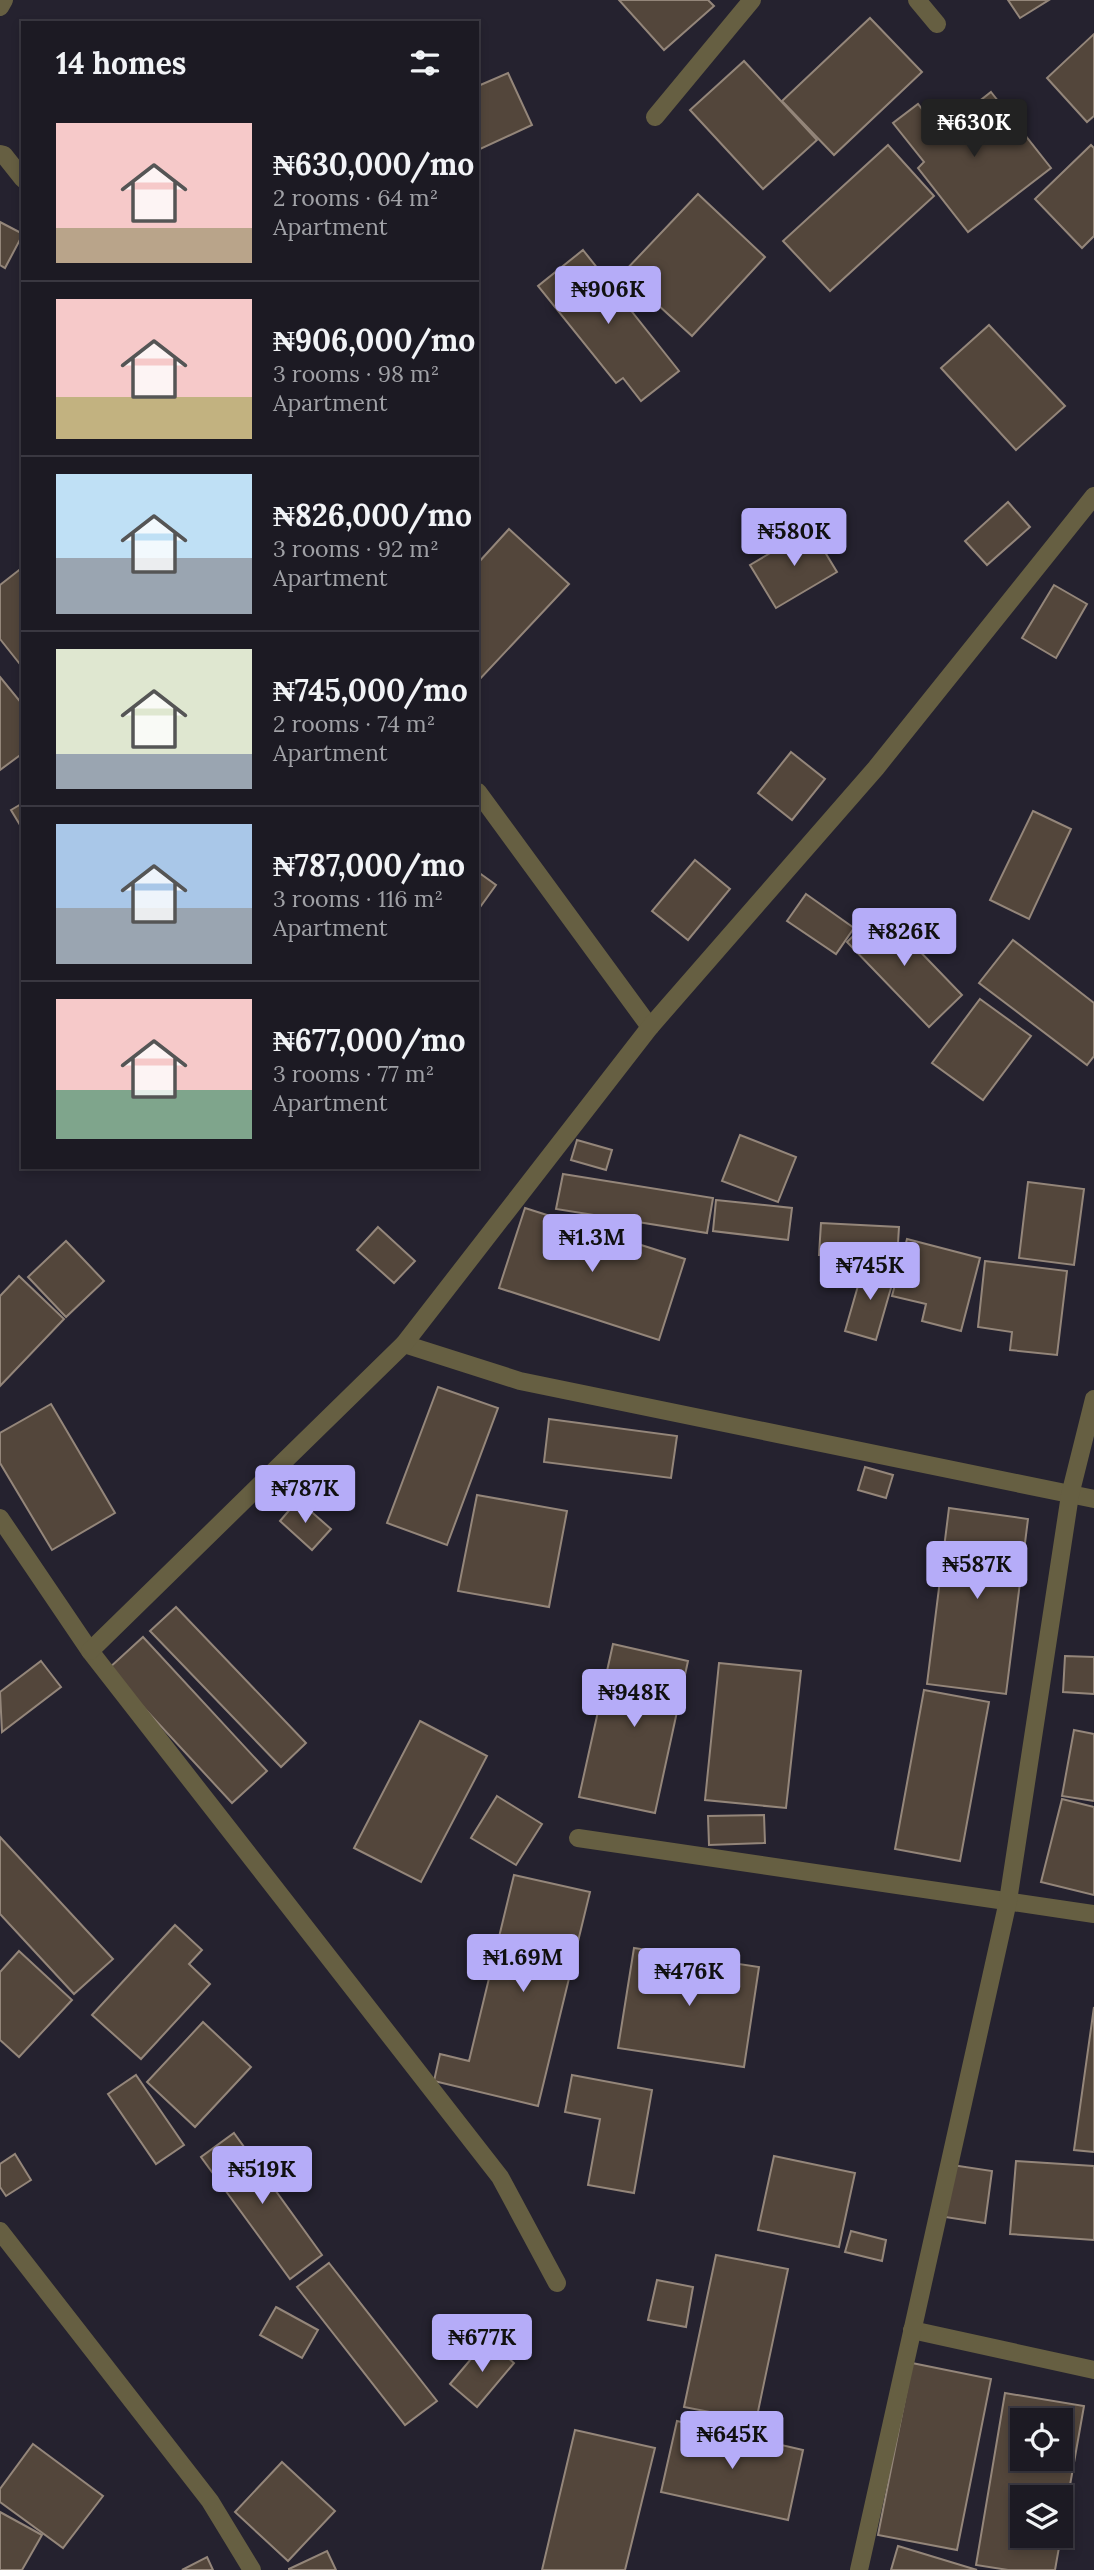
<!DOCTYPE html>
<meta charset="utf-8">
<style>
body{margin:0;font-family:Lora,serif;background:#25232b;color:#f1f3f6;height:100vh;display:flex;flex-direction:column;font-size:26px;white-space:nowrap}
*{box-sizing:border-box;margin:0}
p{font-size:23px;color:#a0a1a6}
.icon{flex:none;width:38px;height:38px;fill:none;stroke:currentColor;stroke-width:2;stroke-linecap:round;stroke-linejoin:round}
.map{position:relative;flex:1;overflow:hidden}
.side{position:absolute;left:21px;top:21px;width:458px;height:1148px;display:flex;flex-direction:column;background:#1c1a23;border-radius:0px;box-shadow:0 4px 10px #0003,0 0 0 2px #3a3841}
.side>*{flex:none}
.buttons{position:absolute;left:1010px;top:2408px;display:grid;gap:14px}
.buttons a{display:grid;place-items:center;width:63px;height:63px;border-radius:0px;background:#1c1a23;box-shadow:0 4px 10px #0003,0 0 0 2px #3a3841;font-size:35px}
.price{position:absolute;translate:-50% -60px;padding:0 16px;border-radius:7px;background:#b5acf8;color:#111;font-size:23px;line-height:46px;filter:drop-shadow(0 2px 4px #0008)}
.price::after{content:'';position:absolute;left:50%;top:42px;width:21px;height:16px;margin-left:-10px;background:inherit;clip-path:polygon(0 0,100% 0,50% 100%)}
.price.active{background:#222;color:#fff}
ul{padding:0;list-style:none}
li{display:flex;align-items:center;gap:21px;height:175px;padding:0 35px}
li+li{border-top:2px solid #3a3841}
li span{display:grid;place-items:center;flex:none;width:196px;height:140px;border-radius:0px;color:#555}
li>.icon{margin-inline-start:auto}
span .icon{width:84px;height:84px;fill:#fffc;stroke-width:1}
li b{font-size:30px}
h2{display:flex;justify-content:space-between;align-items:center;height:84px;padding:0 35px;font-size:30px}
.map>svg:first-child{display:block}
.building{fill:#53463b;stroke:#94867a;stroke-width:2;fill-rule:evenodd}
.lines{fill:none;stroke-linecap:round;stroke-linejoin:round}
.minor{stroke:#665f42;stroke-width:18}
</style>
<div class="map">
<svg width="1094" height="2570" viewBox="0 0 1094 2570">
<rect width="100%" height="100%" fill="#25222f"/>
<g class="building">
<path d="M619,0h89l6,6 -50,44z"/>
<path d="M1008,0h41l-29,18z"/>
<path d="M870,18l52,54 -88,83 -52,-54z"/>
<path d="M1094,34v82l-7,6 -40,-44z"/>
<path d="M744,61l73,79 -54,49 -73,-79z"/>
<path d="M508,73l24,52 -54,25v-64z"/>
<path d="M991,92l60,76 -83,64 -50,-64 6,-6 -31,-39 25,-19 22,28z"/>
<path d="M888,145l46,51 -104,95 -47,-50z"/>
<path d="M1091,145l3,3v88l-12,12 -47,-49z"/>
<path d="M698,194l67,63 -73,79 -69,-63z"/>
<path d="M0,222l23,12 -18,34 -5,-3z"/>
<path d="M583,250l96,121 -38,30 -18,-23 -7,5 -78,-97z"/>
<path d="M989,325l76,81 -49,44 -75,-82z"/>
<path d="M1008,502l22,25 -43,38 -22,-24z"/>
<path d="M509,529l60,55 -91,97v-118z"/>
<path d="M811,529l26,43 -61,36 -26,-43z"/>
<path d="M23,567v101l-23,-29v-54z"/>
<path d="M1054,585l33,19 -31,54 -34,-20z"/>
<path d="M0,677l23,28v48l-23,17z"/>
<path d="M791,752l34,27 -33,41 -34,-27z"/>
<path d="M23,803v27l-12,-20z"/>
<path d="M1033,811l38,18 -42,90 -39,-19z"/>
<path d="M695,860l35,29 -42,51 -36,-29z"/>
<path d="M478,872l18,13 -18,25z"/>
<path d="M806,894l48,34 -18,26 -49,-33z"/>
<path d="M880,910l82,85 -33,32 -82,-85z"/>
<path d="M1013,940l81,63v53l-7,9 -108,-82z"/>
<path d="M980,999l51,37 -48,64 -51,-37z"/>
<path d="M740,1135l56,22 -18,45 -56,-21z"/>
<path d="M577,1140l35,10 -6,20 -35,-10z"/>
<path d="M563,1174l150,24 -6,35 -151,-24z"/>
<path d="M1028,1182l56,7 -10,76 -55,-7z"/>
<path d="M716,1200l76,8 -4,32 -75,-9z"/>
<path d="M525,1208l160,51 -26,81 -160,-52z"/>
<path d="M821,1223l78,4 -2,32 -78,-4z"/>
<path d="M378,1227l37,34 -21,22 -37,-33z"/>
<path d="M907,1239l73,19 -19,73 -39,-10 4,-17 -34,-8z"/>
<path d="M66,1241l38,40 -38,36 -38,-40z"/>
<path d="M985,1261l82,10 -10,84 -47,-5 2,-18 -34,-5z"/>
<path d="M864,1265l31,9 -19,66 -31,-9z"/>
<path d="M19,1276l45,43 -64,67v-90z"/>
<path d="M438,1387l60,21 -51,137 -60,-22z"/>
<path d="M51,1404l64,109 -63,37 -52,-87v-30z"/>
<path d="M549,1419l128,17 -6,42 -127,-16z"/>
<path d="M865,1467l28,8 -7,23 -28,-8z"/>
<path d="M477,1495l90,16 -18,96 -91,-16z"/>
<path d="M298,1500l33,29 -19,21 -32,-29z"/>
<path d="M949,1508l79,11 -22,175 -79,-10z"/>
<path d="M176,1607l130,136 -25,24 -131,-136z"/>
<path d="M143,1637l124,134 -35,32 -124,-134z"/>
<path d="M613,1644l75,17 -33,152 -76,-16z"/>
<path d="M1065,1656l29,1v37l-31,-2z"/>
<path d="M41,1661l20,26 -59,45 -2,-40z"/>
<path d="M719,1663l82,8 -15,137 -81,-8z"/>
<path d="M924,1690l65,12 -29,159 -65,-12z"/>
<path d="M420,1721l67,35 -66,126 -67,-34z"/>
<path d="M1074,1730l20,4v67l-32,-5z"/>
<path d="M497,1796l45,28 -26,41 -45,-27z"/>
<path d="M1062,1799l32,8v88l-53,-13z"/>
<path d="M764,1815l1,28 -56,2 -1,-29z"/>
<path d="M0,1837l113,122 -39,35 -74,-80z"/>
<path d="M514,1875l76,17 -52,214 -104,-25 6,-27 29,7z"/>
<path d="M175,1925l27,25 -13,14 21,20 -69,75 -49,-44z"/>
<path d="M634,1948l125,19 -15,100 -126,-19z"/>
<path d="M19,1951l53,49 -53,57 -19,-17v-68z"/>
<path d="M1094,2007v145l-20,-2z"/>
<path d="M203,2022l48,45 -56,60 -48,-45z"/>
<path d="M136,2075l48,70 -28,19 -48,-70z"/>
<path d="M572,2075l80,15 -18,103 -46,-8 12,-66 -35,-7z"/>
<path d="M234,2133l88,122 -32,24 -89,-122z"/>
<path d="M15,2154l16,26 -25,16 -6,-9v-23z"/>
<path d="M774,2156l81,17 -16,74 -81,-17z"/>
<path d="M1016,2161l78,5v74l-84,-6z"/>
<path d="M952,2165l40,6 -7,52 -40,-6z"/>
<path d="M851,2231l35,9 -4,21 -37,-9z"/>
<path d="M716,2255l72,14 -32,152 -72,-14z"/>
<path d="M329,2263l108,138 -32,24 -108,-138z"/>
<path d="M657,2280l36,7 -7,40 -38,-7z"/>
<path d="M276,2307l42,23 -16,28 -42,-23z"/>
<path d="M487,2340l27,23 -37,44 -27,-23z"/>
<path d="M912,2363l79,16 -34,171 -79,-15z"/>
<path d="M1005,2393l79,13 -29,164h-47l-32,-5zM1022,2420h38v39h-38zM1022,2497h38v39h-38z"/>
<path d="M677,2421l126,29 -15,70 -127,-28z"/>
<path d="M575,2430l80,18 -30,122h-83z"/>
<path d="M33,2444l70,52 -40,52 -63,-46v-13z"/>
<path d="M282,2462l53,49 -47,50 -53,-49z"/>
<path d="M0,2512l42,23 -20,35h-22z"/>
<path d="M898,2546l79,24h-86z"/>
<path d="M327,2551l9,19h-47v-1z"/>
<path d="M207,2557l6,13h-31z"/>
</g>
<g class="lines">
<g class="minor">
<path d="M917,0l20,24"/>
<path d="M0,7l4,-7"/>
<path d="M655,117l97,-117"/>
<path d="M0,154l4,1 19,24"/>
<path d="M478,792l172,235"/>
<path d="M404,1344l116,37 574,118"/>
<path d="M0,1518l90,133 410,526 57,106"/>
<path d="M90,1651l314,-307 246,-317 226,-259 218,-272"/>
<path d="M578,1838l516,76"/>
<path d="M0,2231l210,270 42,69"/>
<path d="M912,2330l182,40"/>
<path d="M859,2570l149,-669 62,-406 24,-96"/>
</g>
</g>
</svg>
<div class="buttons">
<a><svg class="icon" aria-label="locate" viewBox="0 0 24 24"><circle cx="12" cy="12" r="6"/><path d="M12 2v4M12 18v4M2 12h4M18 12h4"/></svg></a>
<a><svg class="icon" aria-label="layers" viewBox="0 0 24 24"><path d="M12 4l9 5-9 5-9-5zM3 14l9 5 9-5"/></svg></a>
</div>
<b class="price active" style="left:974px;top:159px">₦630K</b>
<b class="price" style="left:608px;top:326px">₦906K</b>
<b class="price" style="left:794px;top:568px">₦580K</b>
<b class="price" style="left:904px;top:968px">₦826K</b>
<b class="price" style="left:592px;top:1274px">₦1.3M</b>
<b class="price" style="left:870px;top:1302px">₦745K</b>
<b class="price" style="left:305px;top:1525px">₦787K</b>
<b class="price" style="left:977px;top:1601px">₦587K</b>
<b class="price" style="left:634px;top:1729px">₦948K</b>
<b class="price" style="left:523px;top:1994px">₦1.69M</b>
<b class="price" style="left:689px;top:2008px">₦476K</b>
<b class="price" style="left:262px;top:2206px">₦519K</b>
<b class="price" style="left:482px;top:2374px">₦677K</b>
<b class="price" style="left:732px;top:2471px">₦645K</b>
<section class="side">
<h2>14 homes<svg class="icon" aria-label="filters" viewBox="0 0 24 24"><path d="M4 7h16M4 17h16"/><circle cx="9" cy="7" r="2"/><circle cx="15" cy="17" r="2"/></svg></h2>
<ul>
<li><span style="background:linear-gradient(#f6c9c9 75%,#b9a48a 0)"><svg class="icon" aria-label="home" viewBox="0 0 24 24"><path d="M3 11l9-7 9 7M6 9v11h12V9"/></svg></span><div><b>₦630,000/mo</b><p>2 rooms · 64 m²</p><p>Apartment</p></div></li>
<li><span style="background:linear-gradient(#f6c9c9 70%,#c2b280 0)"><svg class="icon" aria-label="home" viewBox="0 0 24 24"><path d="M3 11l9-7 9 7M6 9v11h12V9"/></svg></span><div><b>₦906,000/mo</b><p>3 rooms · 98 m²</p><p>Apartment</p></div></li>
<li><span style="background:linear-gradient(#bfe0f5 60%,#9aa5b1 0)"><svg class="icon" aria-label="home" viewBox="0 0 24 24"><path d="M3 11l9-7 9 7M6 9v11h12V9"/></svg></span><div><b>₦826,000/mo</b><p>3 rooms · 92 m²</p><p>Apartment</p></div></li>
<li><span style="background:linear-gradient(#dfe7d0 75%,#9aa5b1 0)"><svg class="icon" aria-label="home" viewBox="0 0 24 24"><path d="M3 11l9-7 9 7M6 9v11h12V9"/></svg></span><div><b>₦745,000/mo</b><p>2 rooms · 74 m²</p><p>Apartment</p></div></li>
<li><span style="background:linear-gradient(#a9c7e8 60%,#9aa5b1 0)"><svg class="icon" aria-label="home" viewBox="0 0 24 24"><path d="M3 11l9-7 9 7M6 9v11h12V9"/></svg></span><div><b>₦787,000/mo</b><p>3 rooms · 116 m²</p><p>Apartment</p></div></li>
<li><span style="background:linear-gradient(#f6c9c9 65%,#7fa58c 0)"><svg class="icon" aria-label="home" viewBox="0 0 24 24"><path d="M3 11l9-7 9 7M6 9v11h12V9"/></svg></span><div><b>₦677,000/mo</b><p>3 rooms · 77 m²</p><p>Apartment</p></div></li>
</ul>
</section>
</div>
